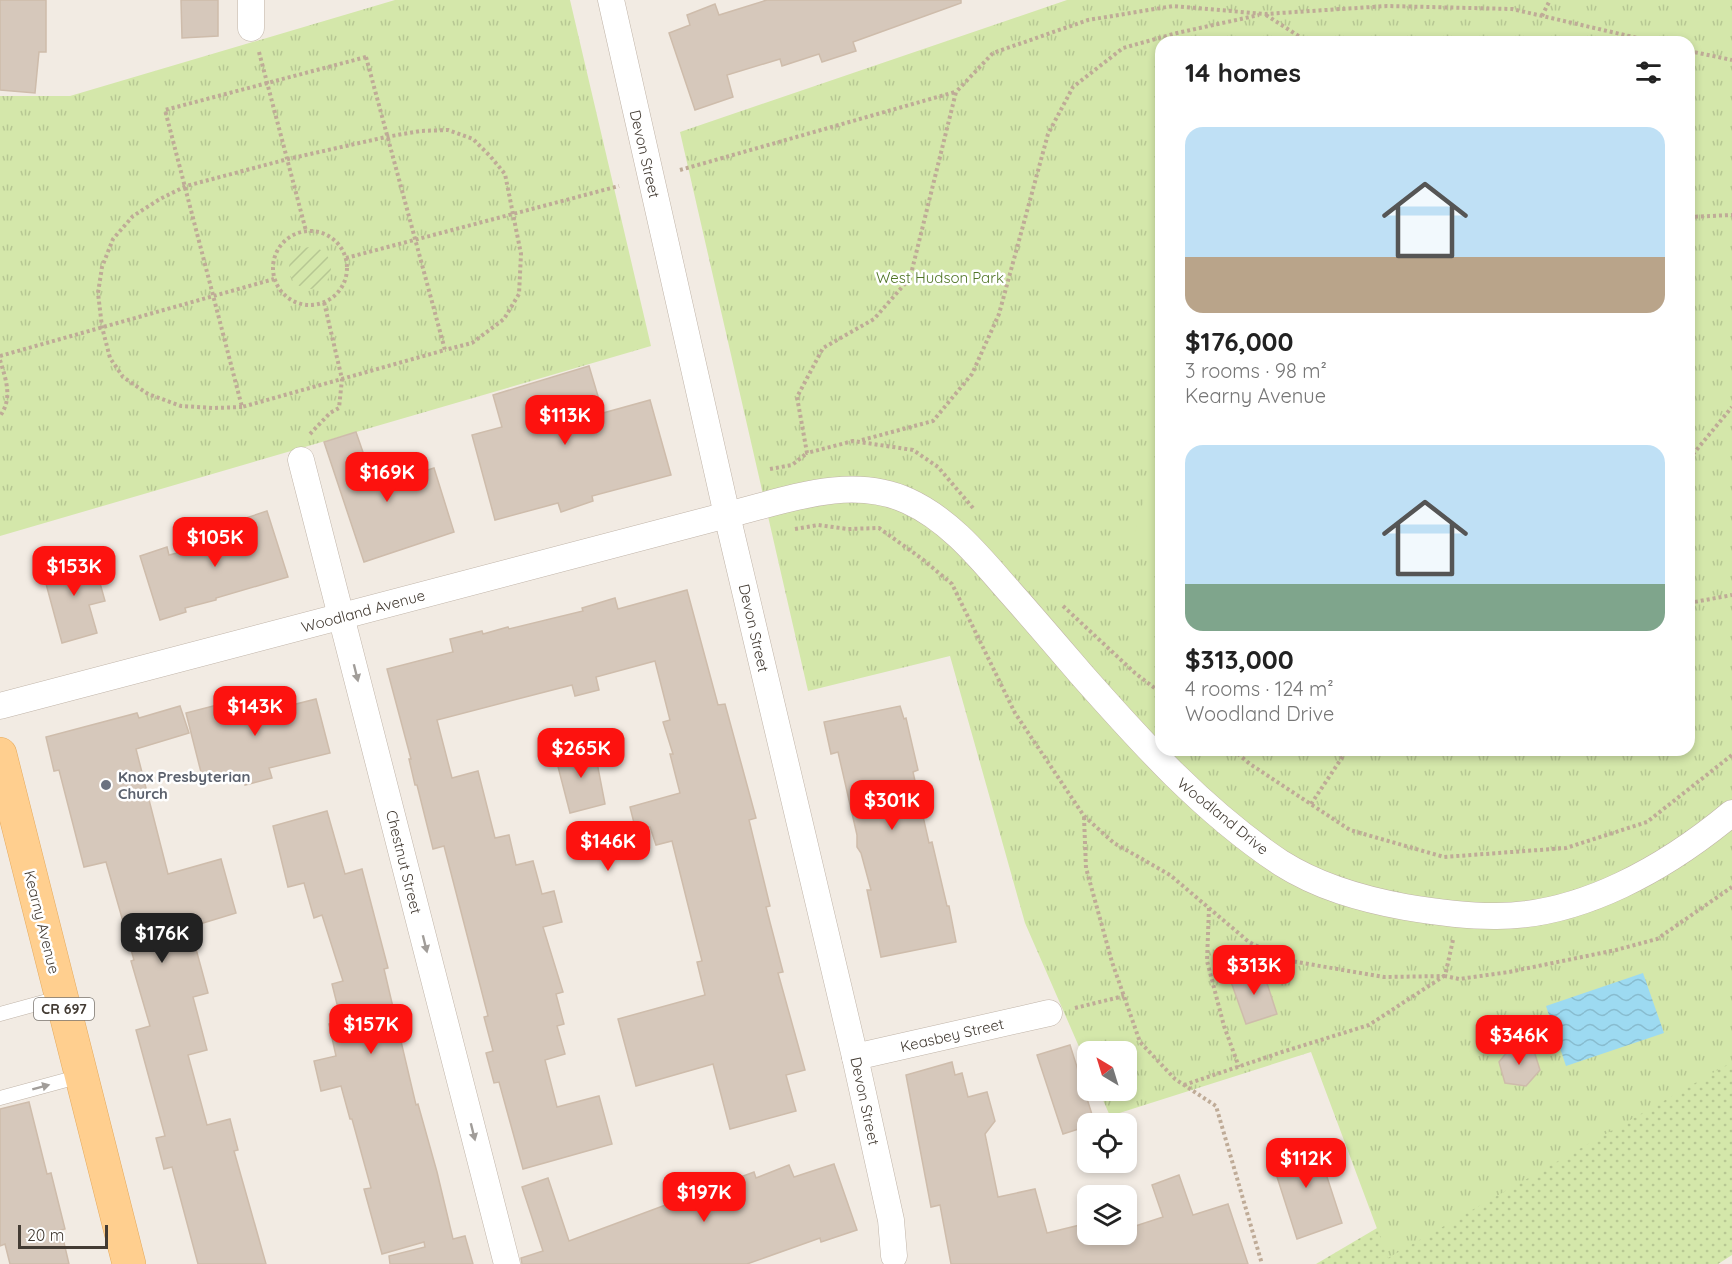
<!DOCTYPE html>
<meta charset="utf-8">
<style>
body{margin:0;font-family:Quicksand,sans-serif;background:#f6f6f6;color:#222;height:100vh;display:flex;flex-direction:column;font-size:22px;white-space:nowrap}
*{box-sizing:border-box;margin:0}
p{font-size:20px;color:#767676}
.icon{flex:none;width:33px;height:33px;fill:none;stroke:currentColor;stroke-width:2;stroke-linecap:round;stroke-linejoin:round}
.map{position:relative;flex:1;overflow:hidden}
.panel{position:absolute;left:1155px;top:36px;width:540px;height:720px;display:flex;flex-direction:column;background:#fff;border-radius:18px;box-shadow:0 3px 9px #0003}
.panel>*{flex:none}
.needle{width:39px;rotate:322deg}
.buttons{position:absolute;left:1077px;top:1041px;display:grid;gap:12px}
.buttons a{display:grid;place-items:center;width:60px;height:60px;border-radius:12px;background:#fff;box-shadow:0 3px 9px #0003;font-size:30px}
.scale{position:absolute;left:18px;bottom:15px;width:90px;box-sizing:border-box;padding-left:6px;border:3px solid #433b33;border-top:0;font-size:16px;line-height:21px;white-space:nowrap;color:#433b33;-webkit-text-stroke:4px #fff;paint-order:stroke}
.price{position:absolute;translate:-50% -51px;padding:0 14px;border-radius:12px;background:#fd120f;color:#fff;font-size:20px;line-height:39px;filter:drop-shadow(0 2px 3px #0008)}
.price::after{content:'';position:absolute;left:50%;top:36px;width:18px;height:14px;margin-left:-9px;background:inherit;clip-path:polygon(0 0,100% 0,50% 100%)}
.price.on{background:#222;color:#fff}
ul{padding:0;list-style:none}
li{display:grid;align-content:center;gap:12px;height:318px;padding:0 30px}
li span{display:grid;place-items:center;height:186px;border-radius:18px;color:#555}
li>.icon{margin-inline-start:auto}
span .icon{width:108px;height:108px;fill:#fffc;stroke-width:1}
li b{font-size:26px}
h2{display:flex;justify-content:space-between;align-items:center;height:72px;padding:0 30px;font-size:26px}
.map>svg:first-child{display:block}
.grass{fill:url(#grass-dots)}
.park{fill:url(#park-tufts);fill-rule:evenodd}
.garden{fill:url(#garden-furrows)}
.pitch{fill:#d4e7aa}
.water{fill:url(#water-waves)}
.building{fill:#d6c8bb;stroke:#cebcab;stroke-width:1.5}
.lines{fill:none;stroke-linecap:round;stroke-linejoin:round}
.service-casing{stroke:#c0b4a8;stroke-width:15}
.minor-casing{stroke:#c0b4a8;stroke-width:27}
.primary-casing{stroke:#e5aa5e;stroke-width:34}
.path{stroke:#bfab97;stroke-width:4;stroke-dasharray:3 3;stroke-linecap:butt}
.service{stroke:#fff;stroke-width:14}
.minor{stroke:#fff;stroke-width:26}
.primary{stroke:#ffcf8f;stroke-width:33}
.oneway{fill:#a19d99}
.worship-dot{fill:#6b7280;stroke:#fff;stroke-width:2}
.labels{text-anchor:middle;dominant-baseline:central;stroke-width:5;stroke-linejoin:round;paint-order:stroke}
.shield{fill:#fff;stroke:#7b7670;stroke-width:1.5}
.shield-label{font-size:14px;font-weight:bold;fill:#433b33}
.street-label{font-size:15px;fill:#433b33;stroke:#fff}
.park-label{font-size:15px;fill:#4f7526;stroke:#fff}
.worship-label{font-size:15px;font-weight:bold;fill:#5b616d;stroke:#fff;text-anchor:start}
</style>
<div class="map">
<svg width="1732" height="1264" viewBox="0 0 1732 1264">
<defs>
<pattern id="grass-dots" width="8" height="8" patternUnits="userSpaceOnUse" patternTransform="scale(1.5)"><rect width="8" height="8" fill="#d4e7aa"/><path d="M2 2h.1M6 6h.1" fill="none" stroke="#b7c793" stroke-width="1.8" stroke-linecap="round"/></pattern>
<pattern id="park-tufts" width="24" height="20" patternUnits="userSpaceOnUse" patternTransform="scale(1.5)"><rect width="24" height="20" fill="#d4e7aa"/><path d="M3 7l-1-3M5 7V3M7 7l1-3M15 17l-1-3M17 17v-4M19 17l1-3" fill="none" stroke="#b7c793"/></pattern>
<pattern id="garden-furrows" width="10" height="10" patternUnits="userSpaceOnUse" patternTransform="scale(1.5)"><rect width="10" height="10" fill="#d4e7aa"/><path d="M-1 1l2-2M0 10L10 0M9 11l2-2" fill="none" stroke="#b7c793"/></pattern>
<pattern id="water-waves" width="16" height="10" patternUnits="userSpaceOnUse" patternTransform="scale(1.5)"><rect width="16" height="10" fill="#9ddaf1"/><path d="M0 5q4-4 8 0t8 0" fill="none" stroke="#88bccf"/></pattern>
</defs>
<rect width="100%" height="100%" fill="#f2ebe3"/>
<path class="grass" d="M1732,1019v236l-14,9h-402z"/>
<g class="park">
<path d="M395,0h175l81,346 -651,190v-440h70z"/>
<path d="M1067,0h665v1062l-344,196 -77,-206 -201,64 -11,-25 27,-1v-38h-38l-1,13 -62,-142 -75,-267 -142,35 -128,-559zM1161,42h528v708h-528z"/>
</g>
<circle class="garden" cx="310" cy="268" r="21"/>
<path class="pitch" d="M1154,464l7,1v86l-29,-8z"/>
<path class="water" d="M1643,973l21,60 -98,33 -20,-60z"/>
<g class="building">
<path d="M0,0h46v52h-7l-4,41 -35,-3z"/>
<path d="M181,0h37v36l-36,2z"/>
<path d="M767,0h194v3l-108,39 3,9 -34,11 -3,-8 -37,12 -2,-7 -53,16 6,22 -38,13 -26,-77 21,-8 -3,-10 28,-11 4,11z"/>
<path d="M589,366l14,47 47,-13 21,75 -79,21 1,5 -32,11 -3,-9 -63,17 -23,-85 30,-8 -9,-32z"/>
<path d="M356,432l19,55 59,-19 20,64 -90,30 -40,-120z"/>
<path d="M267,511l21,66 -72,21v2l-31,8 1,4 -26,8 -20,-64 27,-9 2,8 73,-18 -5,-16z"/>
<path d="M92,555l13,46 -16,4 8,28 -35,10 -20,-74z"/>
<path d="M687,590l31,115 7,-1 31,114 -7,2 21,86 -4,1 17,65 -5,1 27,97 -19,5 10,36 -66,18 -17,-65 -77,22 -18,-67 87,-24 -8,-33 5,-1 -30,-120 -16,4 -6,-18 -14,4 -6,-24 50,-14 -10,-39h3l-10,-32 7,-2 -15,-59 -59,16 3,13 -24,6 -3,-11 -135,35 15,58 26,-7 17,67 14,-3 7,30 17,-4 9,33 12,-3 8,31 -19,5 20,65 -7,2 8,30 -7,2 8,28 -20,6 12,47 42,-11 13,48 -89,25 -24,-87 -5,1 -8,-30 7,-2 -9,-34 4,-1 -44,-170 -11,3 -16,-64h-2l-6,-26h2l-24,-90 66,-17 -3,-13 32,-8 1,3 25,-7 1,2 74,-18 -1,-3 33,-10 3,11z"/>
<path d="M275,687l5,21 36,-9 14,54 -61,15 3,10 -27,7 -3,-11 -38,10 -18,-71 66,-17v-3z"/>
<path d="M180,706l9,27 -53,16 32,125 53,-15 15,54 -46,14 18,66 -15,4 14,53 -19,5 19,70 23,-6 8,31 -4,1 32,113h-68l-26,-97 -8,2 -8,-31 9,-2 -29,-106 14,-4 -19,-65 3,-1 -28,-98 -22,5 -25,-97 -5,1 -8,-34 91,-24 2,5z"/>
<path d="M900,706l4,13 2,-1 12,52 -5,2 16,71 3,-1 15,64h2l7,36 -75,15 -14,-67h4l-10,-37 -4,-6v-12l-19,-83 -7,2 -7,-32z"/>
<path d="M594,747l11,57 -35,9 -15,-58z"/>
<path d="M327,811l18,63 17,-5 26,99 -4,1 32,136 2,-1 19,68 16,67 12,-3 8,28h-83l-1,-8 36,-9 -1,-5 -42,12 -18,-65 7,-1 -19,-69h-2l-9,-33 -20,5 -7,-30 22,-5 -7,-32 12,-4 -9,-36 11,-3 -21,-66 -8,3 -10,-35 -16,4 -15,-61z"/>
<path d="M1262,968l15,46 -31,10 -16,-45z"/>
<path d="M1070,1045l25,79h-7v2l-25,8 -26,-79z"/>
<path d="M1511,1047l23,4 6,19 -14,16 -21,-3 -6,-21z"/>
<path d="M952,1062l3,13 7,-2 6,24 19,-5 8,29 -10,13 13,63 37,-8 12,44 41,-10v19l22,-8h16v-5l37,-12 -11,-32 27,-10 14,40 35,-11 20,60h-297l-11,-59 -9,2 -25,-132z"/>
<path d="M29,1102l18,72 4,-1 14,56 -4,1 8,34h-59l-5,-20 -5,2v-137z"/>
<path d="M1315,1140l27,83 -45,16 -27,-84z"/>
<path d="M834,1164l23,66 -36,12 -1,-4 -73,26h-225l-1,-6 22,-7 -21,-64 26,-9 21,63 185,-69 2,6 33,-13 5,12z"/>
</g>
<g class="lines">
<g class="service-casing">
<g id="service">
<path d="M0,1014l62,-17"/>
<path d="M0,1098l81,-22"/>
</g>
</g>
<g class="minor-casing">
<g id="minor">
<path d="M251,0v28"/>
<path d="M611,0l116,515 128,542 36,163 3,36"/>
<path d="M301,460l206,804"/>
<path d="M0,706l727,-191c58,-14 123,-41 181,-14 42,19 73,58 102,91 24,27 47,54 71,82 61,69 122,137 200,189 38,24 80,36 124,44 29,5 59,9 89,9 87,1 173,-49 238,-103"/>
<path d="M855,1057l194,-44"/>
</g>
</g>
<g class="primary-casing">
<path id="primary" d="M0,754l129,510"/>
</g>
<g class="path">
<path d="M1266,15l42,27"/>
<path d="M1542,16l8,-16"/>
<path d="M1689,51l43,9"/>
<path d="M259,52l47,179"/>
<path d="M366,57l79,293 -203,57 -77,-297z"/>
<path d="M680,170l275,-78"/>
<path d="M1689,217l43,-2"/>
<circle cx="310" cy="268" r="37"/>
<path d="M346,258l273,-72"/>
<path d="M0,356l274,-77"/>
<path d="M0,360c6,20 13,38 0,56"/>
<path d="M242,407l-28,1 -33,-2 -33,-12 -25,-17 -13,-19 -8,-31 -4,-34 4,-26 11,-28 20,-23 27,-17 26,-13 102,-27 98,-22 34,-6 28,-1 25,9 17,17 15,18 16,80 -2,40 -15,25 -32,24 -27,7"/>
<path d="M310,434l20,-21 9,-5 3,-29 -18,-77"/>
<path d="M862,440l71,-19 39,-47 27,-60 49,-180 25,-47 50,-39 54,-15 82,-18"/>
<path d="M1689,459l43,-52"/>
<path d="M770,469l22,-4 15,-12"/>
<path d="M973,508l-35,-41 -25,-17 -60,-9 -46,12 -10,-56 26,-49 51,-29 36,-41 46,-186 37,-39 95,-33 85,-14 92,8 122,-8 125,3 143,33"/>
<path d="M795,529l23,-4 30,4 31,-1 42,30 31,26 63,129 69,103 30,27 56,32 79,67 36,18 99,17 61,-1"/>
<path d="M1689,603l43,-8"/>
<path d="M1063,606l72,67 26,20"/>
<path d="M1233,750l17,14 100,66 94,27 122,-9 81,-26 85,-67"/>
<path d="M1311,804l36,-54"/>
<path d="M1084,817l2,51 26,94 28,80 35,37 41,27 46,158"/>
<path d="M1209,908l-2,53 17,65 15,41"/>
<path d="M1453,940l-8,36 14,3 50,-7 107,-22 41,-11 75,-52"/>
<path d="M1075,1008l49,-12"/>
<path d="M1184,1085l98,-33 87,-27 75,-49"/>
</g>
<use href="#service" class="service"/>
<use href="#minor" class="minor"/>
<use href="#primary" class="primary"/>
</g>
<defs><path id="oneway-solid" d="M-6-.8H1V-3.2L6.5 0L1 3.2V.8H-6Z" transform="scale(1.5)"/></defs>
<g class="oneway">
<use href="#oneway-solid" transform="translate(356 673) rotate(76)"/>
<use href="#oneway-solid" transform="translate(425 944) rotate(76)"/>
<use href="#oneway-solid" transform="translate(41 1087) rotate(-15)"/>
<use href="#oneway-solid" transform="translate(473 1132) rotate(76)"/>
</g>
<circle class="worship-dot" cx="106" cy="785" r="6"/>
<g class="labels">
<rect class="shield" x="34" y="998" width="60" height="22" rx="4.5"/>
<g class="shield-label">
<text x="64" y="1009">CR 697</text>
</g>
<g class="street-label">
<text transform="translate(645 154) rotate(77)">Devon Street</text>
<text transform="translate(363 611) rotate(-15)">Woodland Avenue</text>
<text transform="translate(754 628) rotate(77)">Devon Street</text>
<text transform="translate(1223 816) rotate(39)">Woodland Drive</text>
<text transform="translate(404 862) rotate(76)">Chestnut Street</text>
<text transform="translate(42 922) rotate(76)">Kearny Avenue</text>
<text transform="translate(952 1035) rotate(-13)">Keasbey Street</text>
<text transform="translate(865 1101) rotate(78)">Devon Street</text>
</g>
<g class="park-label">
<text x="940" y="277">West Hudson Park</text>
</g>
<g class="worship-label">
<text x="118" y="776">Knox Presbyterian<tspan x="118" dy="17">Church</tspan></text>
</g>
</g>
</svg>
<div class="buttons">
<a><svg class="needle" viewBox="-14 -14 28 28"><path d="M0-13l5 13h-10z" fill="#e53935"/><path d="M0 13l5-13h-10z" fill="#767676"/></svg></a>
<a><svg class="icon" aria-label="locate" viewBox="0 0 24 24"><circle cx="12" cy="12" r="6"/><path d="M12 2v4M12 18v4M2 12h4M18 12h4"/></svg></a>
<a><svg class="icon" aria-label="layers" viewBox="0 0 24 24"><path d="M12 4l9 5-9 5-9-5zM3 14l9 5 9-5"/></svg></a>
</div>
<div class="scale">20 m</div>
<b class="price" style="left:565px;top:446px">$113K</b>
<b class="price" style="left:387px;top:503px">$169K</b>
<b class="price" style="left:215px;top:568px">$105K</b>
<b class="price" style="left:74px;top:597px">$153K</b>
<b class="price" style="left:255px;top:737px">$143K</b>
<b class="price" style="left:581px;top:779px">$265K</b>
<b class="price" style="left:892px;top:831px">$301K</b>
<b class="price" style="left:608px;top:872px">$146K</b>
<b class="price on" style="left:162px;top:964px">$176K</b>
<b class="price" style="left:1254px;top:996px">$313K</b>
<b class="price" style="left:371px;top:1055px">$157K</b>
<b class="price" style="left:1519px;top:1066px">$346K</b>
<b class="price" style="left:1306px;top:1189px">$112K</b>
<b class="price" style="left:704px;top:1223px">$197K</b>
<section class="panel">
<h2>14 homes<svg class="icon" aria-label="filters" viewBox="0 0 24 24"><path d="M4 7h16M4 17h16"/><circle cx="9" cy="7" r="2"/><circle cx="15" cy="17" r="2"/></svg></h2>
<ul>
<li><span style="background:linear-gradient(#bfe0f5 70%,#b9a48a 0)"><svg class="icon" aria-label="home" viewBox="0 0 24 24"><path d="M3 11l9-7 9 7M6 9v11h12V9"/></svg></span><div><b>$176,000</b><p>3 rooms · 98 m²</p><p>Kearny Avenue</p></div></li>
<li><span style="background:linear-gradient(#bfe0f5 75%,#7fa58c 0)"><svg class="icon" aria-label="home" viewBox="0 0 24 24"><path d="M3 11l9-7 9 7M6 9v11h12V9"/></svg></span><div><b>$313,000</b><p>4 rooms · 124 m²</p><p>Woodland Drive</p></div></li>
</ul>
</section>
</div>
